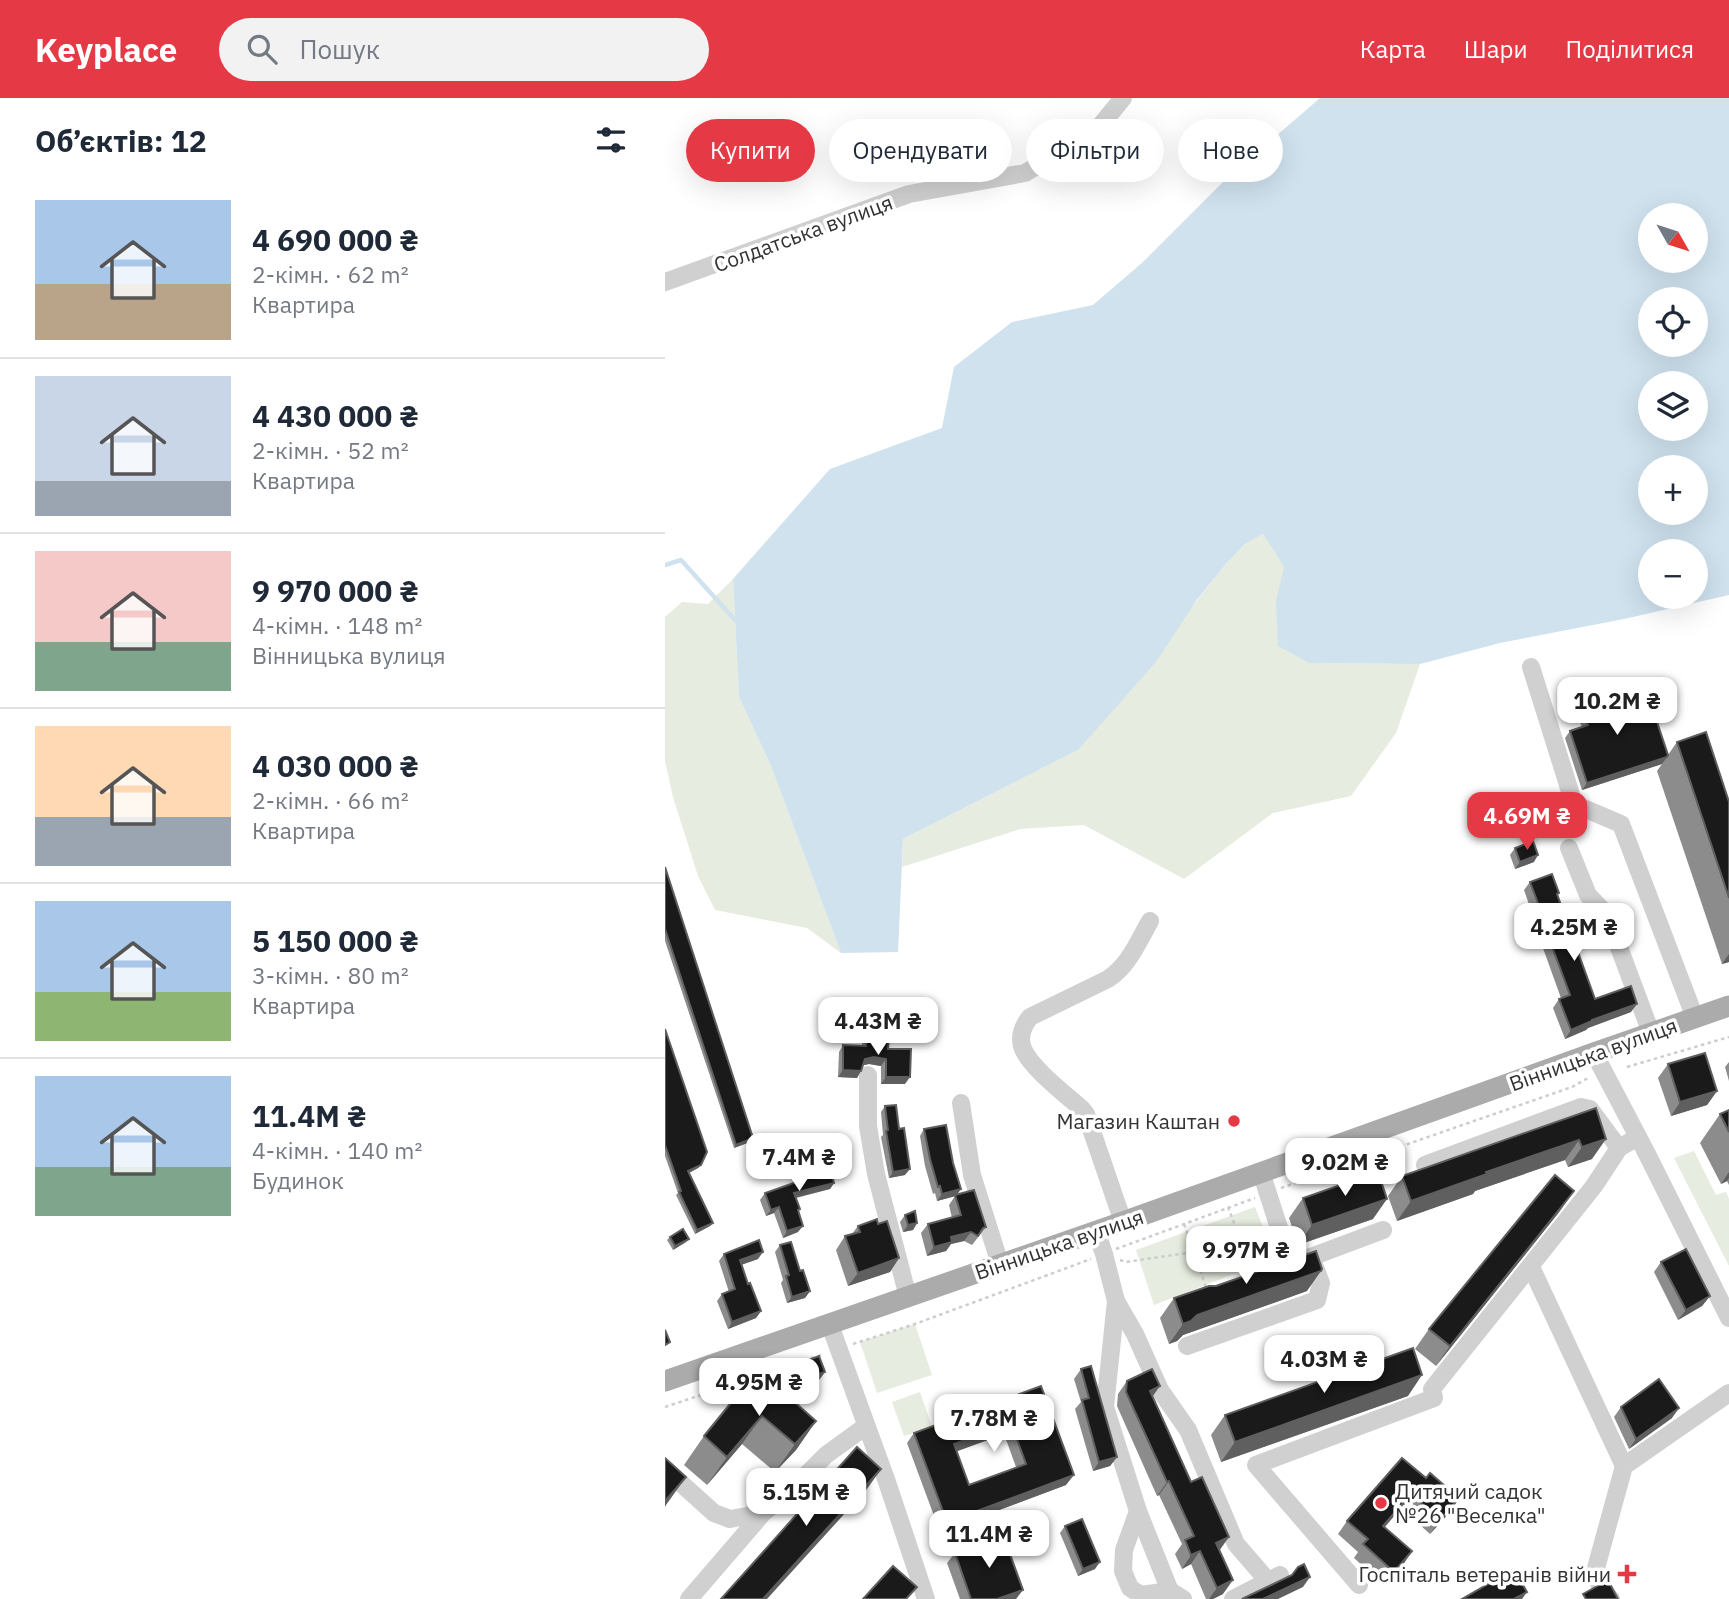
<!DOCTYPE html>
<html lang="uk">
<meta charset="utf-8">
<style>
body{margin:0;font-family:"IBM Plex Sans",sans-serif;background:#f2f2f3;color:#1f2937;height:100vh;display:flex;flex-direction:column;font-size:26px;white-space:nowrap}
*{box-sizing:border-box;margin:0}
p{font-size:23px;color:#747a83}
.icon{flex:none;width:38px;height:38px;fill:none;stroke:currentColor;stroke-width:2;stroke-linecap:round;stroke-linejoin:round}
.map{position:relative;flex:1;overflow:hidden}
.panel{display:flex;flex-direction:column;background:#fff;width:665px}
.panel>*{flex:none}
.banner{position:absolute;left:21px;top:21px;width:665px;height:63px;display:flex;gap:14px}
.needle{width:46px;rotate:129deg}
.controls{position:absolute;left:973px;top:105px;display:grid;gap:14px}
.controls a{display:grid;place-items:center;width:70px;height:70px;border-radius:50%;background:#fff;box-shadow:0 7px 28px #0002;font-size:35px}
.price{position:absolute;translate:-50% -60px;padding:0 16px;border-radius:14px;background:#fff;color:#222;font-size:23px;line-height:46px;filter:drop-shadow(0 2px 4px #0008)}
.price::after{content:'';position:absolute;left:50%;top:42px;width:21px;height:16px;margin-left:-10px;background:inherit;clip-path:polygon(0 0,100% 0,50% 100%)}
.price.on{background:#e63946;color:#fff}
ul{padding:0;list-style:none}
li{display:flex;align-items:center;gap:21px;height:175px;padding:0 35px}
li+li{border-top:2px solid #e0e1e3}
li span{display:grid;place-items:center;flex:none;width:196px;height:140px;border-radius:0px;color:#555}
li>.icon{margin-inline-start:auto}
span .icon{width:84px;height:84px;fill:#fffc;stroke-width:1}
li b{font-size:30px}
h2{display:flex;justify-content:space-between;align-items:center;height:84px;padding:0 35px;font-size:30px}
.pill{padding:0 24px;border-radius:32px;background:#fff;box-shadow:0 7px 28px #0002;font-size:24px;line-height:63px}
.pill.on{background:#e63946;color:#fff}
header{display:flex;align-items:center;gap:42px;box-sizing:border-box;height:98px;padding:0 35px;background:#e63946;color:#fff}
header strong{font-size:33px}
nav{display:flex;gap:38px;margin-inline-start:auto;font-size:24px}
.search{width:490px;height:63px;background:#f2f2f3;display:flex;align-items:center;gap:18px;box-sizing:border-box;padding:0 24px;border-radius:38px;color:#747a83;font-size:26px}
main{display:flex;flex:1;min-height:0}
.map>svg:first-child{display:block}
.green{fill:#e6ecdf}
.water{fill:#cfe2ee;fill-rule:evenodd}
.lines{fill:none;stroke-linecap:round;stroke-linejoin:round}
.stream{stroke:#cfe2ee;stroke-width:4.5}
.path{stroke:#cdcdcd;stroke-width:2.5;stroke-dasharray:3.5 3.5;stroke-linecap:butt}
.minor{stroke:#d0d0d0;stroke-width:18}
.major{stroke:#ababab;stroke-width:21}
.wall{fill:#8c8c8c;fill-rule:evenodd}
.shaded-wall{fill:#5f5f5f}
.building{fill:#1a1a1a;stroke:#5f5f5f;stroke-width:2;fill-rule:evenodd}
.poi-dot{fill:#e63946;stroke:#fff;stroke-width:2.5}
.labels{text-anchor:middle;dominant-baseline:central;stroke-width:7;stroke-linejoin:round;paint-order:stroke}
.street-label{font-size:21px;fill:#333;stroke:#fff}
.poi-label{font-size:21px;fill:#333;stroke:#fff;text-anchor:end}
</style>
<header>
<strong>Keyplace</strong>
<div class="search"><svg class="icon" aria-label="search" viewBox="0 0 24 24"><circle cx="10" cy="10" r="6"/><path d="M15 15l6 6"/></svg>Пошук</div>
<nav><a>Карта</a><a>Шари</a><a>Поділитися</a></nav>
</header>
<main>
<section class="panel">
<h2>Об’єктів: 12<svg class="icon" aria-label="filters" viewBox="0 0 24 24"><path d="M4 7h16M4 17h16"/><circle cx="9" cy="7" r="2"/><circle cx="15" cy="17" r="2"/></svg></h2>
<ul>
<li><span style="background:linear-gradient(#a9c7e8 60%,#b9a48a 0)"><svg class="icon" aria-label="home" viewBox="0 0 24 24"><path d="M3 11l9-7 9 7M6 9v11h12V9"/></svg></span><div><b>4 690 000 ₴</b><p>2-кімн. · 62 m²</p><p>Квартира</p></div></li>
<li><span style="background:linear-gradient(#c9d6e8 75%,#9aa5b1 0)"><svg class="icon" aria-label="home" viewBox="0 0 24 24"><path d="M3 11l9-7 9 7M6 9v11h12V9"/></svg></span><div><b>4 430 000 ₴</b><p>2-кімн. · 52 m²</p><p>Квартира</p></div></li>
<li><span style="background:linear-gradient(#f6c9c9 65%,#7fa58c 0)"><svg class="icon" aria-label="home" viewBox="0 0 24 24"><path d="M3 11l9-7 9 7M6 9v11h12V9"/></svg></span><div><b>9 970 000 ₴</b><p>4-кімн. · 148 m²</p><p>Вінницька вулиця</p></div></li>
<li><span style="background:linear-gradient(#ffd9b3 65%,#9aa5b1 0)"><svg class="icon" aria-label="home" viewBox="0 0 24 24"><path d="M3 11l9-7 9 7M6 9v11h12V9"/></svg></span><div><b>4 030 000 ₴</b><p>2-кімн. · 66 m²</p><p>Квартира</p></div></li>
<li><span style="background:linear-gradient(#a9c7e8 65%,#8fb573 0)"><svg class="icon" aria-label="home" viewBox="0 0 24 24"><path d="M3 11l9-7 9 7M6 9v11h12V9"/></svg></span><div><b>5 150 000 ₴</b><p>3-кімн. · 80 m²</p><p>Квартира</p></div></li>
<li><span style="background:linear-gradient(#a9c7e8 65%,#7fa58c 0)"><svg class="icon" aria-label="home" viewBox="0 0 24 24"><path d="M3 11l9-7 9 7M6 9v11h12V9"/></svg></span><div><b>11.4M ₴</b><p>4-кімн. · 140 m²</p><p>Будинок</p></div></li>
</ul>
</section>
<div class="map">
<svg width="1064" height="1501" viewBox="0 0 1064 1501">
<rect width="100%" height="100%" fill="#fff"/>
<g class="green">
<path d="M598,436l21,33 25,96 111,1 -24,69 -45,63 -78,17 -89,66 -100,-54 -64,4 -118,38 1,-28 175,-89 148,-186 19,-20z"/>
<path d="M68,481l6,118 32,69 70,187 -34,-25 -92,-18 -17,-34 -25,-79 -8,-36v-144l17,-15 26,2z"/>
<path d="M1029,1053l22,44 10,-3 3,7v67l-55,-108z"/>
<path d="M590,1109l20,51 -121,47 -18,-55z"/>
<path d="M250,1226l17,51 -55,18 -17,-51z"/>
<path d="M255,1294l12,35 -28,9 -12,-34z"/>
</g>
<path class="water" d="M655,0h409v497l-105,24 -124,24 -80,21 -111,-1 -31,-17 -2,-45 8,-34 -21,-33 -18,10 -19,20 -30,37 -40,61 -78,88 -175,89 -5,113 -57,1 -70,-187 -32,-69 -6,-118 97,-110 112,-41 12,-61 58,-45 81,-17 50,-43 79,-79zM985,117h46v46h-46zM985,201h46v46h-46zM985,285h46v46h-46zM985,369h46v46h-46zM985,453h46v46h-46z"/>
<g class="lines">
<path class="stream" d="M0,467l16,-5 54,60"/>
<g class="path">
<path d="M962,969l102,-30"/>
<path d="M616,1090l291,-101 18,-10"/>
<path d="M563,1109l25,66"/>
<path d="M519,1126l23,66"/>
<path d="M451,1151l139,-51"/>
<path d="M455,1162l6,2 68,-10 52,4 27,6"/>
<path d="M188,1246l62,-20 176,-65"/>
<path d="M0,1309l159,-53"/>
</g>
<g class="minor">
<path d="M0,184l244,-88 116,-21 71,-42 27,-33"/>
<path d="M866,569l43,137 47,20 74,194"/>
<path d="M904,750l19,47 19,20 44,118"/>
<path d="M929,955l53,101 82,164"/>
<path d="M203,977v51l8,48 32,123"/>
<path d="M296,1005l11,72 28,89"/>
<path d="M760,1067l156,-58 9,2 29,39"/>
<path d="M596,1074l29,90 21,-5 72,-27"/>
<path d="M458,1124l-37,-108 -4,-5c-17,-15 -50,-40 -59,-60 -5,-12 0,-23 7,-32l78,-38c21,-14 30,-37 42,-58"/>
<path d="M431,1133l8,23 12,47 -11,106 33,104 32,80 13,8"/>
<path d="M866,1169l93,199"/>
<path d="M451,1203l19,33 25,56 28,40 48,114 32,37"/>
<path d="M165,1227l57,157 39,117"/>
<path d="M522,1248l130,-46 4,-17 -10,-26"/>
<path d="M0,1371l49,44 16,6 33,-6"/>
<path d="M473,1413l-14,39 -1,21 7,17 11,7 29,-4"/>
<path d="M694,1487l-103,-120 178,-67 -2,-9 162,-203 25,-38 19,-11"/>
<path d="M24,1501l74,-86 26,-21 37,-37 40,-29"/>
<path d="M568,1501l47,-24"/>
<path d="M946,1501c-11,-9 -14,-17 -15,-31l28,-102 105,-73"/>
</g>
<path class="major" d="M0,1283l458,-159 471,-169 135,-47"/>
</g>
<g class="wall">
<path d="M917,607l86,50 9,-13 52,60v160l-7,2 -65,-193 5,-7 -80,26 -17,-52 5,-7 12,-3 -5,-16z"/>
<path d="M850,750l19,14 -19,7 -5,-14z"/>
<path d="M0,769l88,271 -3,4 -16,6 -69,-207z"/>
<path d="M865,784l29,11 -2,3 38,103 36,13 -43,16 -2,2 -21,9 -12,-31 6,-9 2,-1 -30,-83 1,-2 -8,-23z"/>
<path d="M0,931l36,136 -3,3 -9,5 24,50 -3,3 -15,8 -19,-39 2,-2 -13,-37z"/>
<path d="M202,938l21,13 17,35h-24v-18l-12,-2 -6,1 -6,13 -19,-1 1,-25 4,-7 19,1v-3z"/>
<path d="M1064,964v19l-4,-14z"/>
<path d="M1003,966l49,27 -10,14 -36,11 -13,-38z"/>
<path d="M220,1008l14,23 6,46 -16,3 -8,-41 2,-2 -2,-23z"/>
<path d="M931,1010l-4,51 -24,8 -3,-7 -90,31 -2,3 -76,27 -9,-25 14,-20z"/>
<path d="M1064,1012v75l-2,-4 -6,3 -21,-41 20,-29z"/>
<path d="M259,1031l33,66 29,32 -14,18 -8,-4 -13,3 -5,7 -19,5 -6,-23 7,-9 24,-6 -3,-13 6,-9 -18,5 -2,-8 -2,1 -8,-28 -5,-30z"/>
<path d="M140,1068l29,17 -4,6 -34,9 2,14v20l-15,6 -9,-25 -8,3 -6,-16 5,-7 38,-13 -2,-7z"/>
<path d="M638,1100l70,21 -75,26 -9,-27z"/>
<path d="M895,1113l-124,155 -21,-17 14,-20z"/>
<path d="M240,1117l12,8 -4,7 -10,2 -3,-10z"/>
<path d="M213,1126l21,34 -9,14 -42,14 -12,-36 9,-14 7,-2 6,-8z"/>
<path d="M5,1139l16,5 -13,8 -6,-10z"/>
<path d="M115,1147l30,46 -5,7 -18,5 -6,-20 2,-3 -8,-28z"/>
<path d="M59,1156l34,5 -17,6 7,19 13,27 -5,7 -28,11 -11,-28 5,-7 7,-2 -10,-31z"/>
<path d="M996,1164l49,34 -8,10 -24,14 -24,-48z"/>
<path d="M642,1193l-124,44 -6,6 -8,3 -9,-26 14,-20z"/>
<path d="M133,1266l22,15 -21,7 -5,-15z"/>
<path d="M416,1271l36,88 -7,9 -17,5 -18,-62 6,-7 -7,-23z"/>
<path d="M462,1283l26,16 66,154 4,43 -10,5h-7l-15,-35 -9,5 -7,-15 7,-10 -23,-49 -2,1 -40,-90 1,-12z"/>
<path d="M376,1288l25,99 -126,47 -33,-89 7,-10zM339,1336l12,33 -47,18 -13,-34z"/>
<path d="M743,1298l-187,66 -10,-27 14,-20z"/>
<path d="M91,1301l60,22 -20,29 -21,22 -33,-28 -35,41 -23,-20 20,-29z"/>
<path d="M956,1309l51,11 -43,31 -15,-32z"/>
<path d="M761,1380l33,20 -9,14 -20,22 -29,-26 -16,19 18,38 -19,20 -30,-27 4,-6 -20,-18 9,-13z"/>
<path d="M400,1428l30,43 -17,7 -18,-43z"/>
<path d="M290,1455l61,46h-56l-13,-36z"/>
</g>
<g class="shaded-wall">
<path d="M1002,659l-5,7 -80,26 5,-7z"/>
<path d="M873,757l-4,7 -19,7 5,-7z"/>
<path d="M1064,856v8l-7,2z"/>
<path d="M972,906l-6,8 -43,16 -2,2 -21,9 6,-9 21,-10z"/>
<path d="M209,959l12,2 -5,7 -12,-2 -9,2 5,-7z"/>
<path d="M178,972l18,1 -4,7 -19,-1z"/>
<path d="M221,979h24l-5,7h-24z"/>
<path d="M1052,993l-10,14 -36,11 9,-14z"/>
<path d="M88,1040l-3,4 -16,6 2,-3z"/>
<path d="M941,1041l-14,20 -24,8 14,-20z"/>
<path d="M914,1042l-14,20 -90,31 -2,3 -76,27 14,-20 75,-29z"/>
<path d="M36,1067l-3,3 -13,7 3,-4z"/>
<path d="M245,1071l-5,6 -16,3 4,-6z"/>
<path d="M1064,1074v6l-2,3 -6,3z"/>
<path d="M169,1085l-4,6 -40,10 4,-6z"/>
<path d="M296,1091l-5,7 -19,5 5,-7z"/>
<path d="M909,1093l-14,20 -124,155 14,-20z"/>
<path d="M722,1101l-14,20 -75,26 14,-20z"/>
<path d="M114,1109l-5,6 -8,3 5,-6z"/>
<path d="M48,1125l-3,3 -15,8 2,-4z"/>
<path d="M252,1125l-4,7 -10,2 5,-7z"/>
<path d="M138,1128l-5,6 -15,6 4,-7z"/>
<path d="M306,1134l-7,9 -13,3 -5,7 -19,5 7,-9 17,-10z"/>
<path d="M24,1141l-3,3 -13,8 2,-4z"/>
<path d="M98,1154l-5,7 -23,8 5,-7z"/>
<path d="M234,1160l-9,14 -42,14 10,-13z"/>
<path d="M656,1173l-14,20 -124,44 -6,6 -8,3 14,-20 14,-9z"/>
<path d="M145,1193l-5,7 -18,5 5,-6z"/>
<path d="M1045,1198l-8,10 -24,14 8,-10z"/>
<path d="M96,1213l-5,7 -28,11 4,-7z"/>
<path d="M160,1274l-5,7 -21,7 5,-7z"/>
<path d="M757,1277l-14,21 -187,66 14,-20z"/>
<path d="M495,1288l-10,14v-9z"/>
<path d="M1014,1310l-7,10 -43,31 7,-10z"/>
<path d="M97,1318l-20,28 -35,41 20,-28z"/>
<path d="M151,1323l-20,29 -21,22 20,-28z"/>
<path d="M346,1325l-7,11 -57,21 7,-11z"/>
<path d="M452,1359l-7,9 -17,5 6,-9z"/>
<path d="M216,1371l-14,20 -100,110h-4z"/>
<path d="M409,1377l-8,10 -126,47 7,-10z"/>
<path d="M21,1379l-20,28 -1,2v-6z"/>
<path d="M504,1383l-10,14 -2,1 10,-14z"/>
<path d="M746,1396l-10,14 -27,31 9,-13z"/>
<path d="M794,1400l-9,14 -20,22 10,-14z"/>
<path d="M564,1439l-10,14 -3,-8z"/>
<path d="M535,1453l-9,13 -9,5 9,-14z"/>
<path d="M747,1453l-9,14 -19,20 10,-13z"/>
<path d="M435,1464l-5,7 -17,7 5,-7z"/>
<path d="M645,1479l-7,10 -25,12h-15z"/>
<path d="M568,1482l-10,14 -10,5h-4l8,-11z"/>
<path d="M358,1492l-7,9h-19z"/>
<path d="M862,1494l-5,7h-8z"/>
</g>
<g class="building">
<path d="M965,592l7,22 15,-5 16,48 -1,2 -80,26 -17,-52 18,-6 -6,-20z"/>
<path d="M1041,634l23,70v96l-52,-156z"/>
<path d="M868,743l5,14 -18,7 -5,-14z"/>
<path d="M0,769l88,271 -17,7 -71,-216z"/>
<path d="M887,776l7,19 -2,1 38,105 36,-13 6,18 -45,16v1l-21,9 -12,-31 11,-4 -33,-89h2l-9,-24z"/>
<path d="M0,931l42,123 -6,13 -13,6 25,52 -16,7 -18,-38 2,-1 -16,-46z"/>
<path d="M202,938l22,1 -1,12h23l-1,28h-24v-18l-12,-2 -9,2 -4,12 -18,-1v-25l23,1z"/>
<path d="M1040,955l12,38 -37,11 -12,-38z"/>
<path d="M231,1007l3,24 5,-1 6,41 -17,3 -7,-41 2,-1 -3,-24z"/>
<path d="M931,1010l10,31 -24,8 -3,-7 -93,32 1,2 -76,27 -9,-25z"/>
<path d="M1064,1012v22l-9,-18z"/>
<path d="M281,1027l7,38 8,26 -19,5 -2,-8 -2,1 -8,-28 -6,-30z"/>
<path d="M163,1062l6,23 -40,10 6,16 -2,1 5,16 -16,5 -8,-24 -8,3 -6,-17 43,-15 -3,-12z"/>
<path d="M713,1074l9,27 -75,26 -9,-27z"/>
<path d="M890,1077l19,16 -124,155 -21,-17z"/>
<path d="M309,1092l12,37 -3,1 -5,8 -7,-4 -20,5 1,5 -18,5 -6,-23 33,-9 -6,-20z"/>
<path d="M250,1113l2,12 -9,2 -3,-10z"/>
<path d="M212,1121l1,5 9,-3 12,37 -41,15 -13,-37 15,-4 -2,-6z"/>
<path d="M18,1131l6,10 -14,7 -5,-9z"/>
<path d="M94,1142l4,12 -23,8 8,24 2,-1 11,28 -29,11 -10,-28 13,-5 -11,-35z"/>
<path d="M126,1144l9,29 3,-1 7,21 -18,6 -6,-21 3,-1 -9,-30z"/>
<path d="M1021,1151l24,47 -24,14 -25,-48z"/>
<path d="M651,1153l6,18 -1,2 -124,44 -6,6 -8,3 -9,-26 35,-12h7z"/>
<path d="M0,1232l5,12 -5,3z"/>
<path d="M748,1250l9,27 -187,67 -10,-27z"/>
<path d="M154,1258l6,16 -21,7 -6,-15z"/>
<path d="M426,1268l26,91 -18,5 -17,-62 7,-2 -8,-29z"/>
<path d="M487,1271l8,17 -10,5 41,91 11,-5 27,60 -13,6 17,37 -16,8 -17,-37 -9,4 -6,-15 9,-4 -25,-55 -2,1 -41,-90 1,-11z"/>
<path d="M994,1281l20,29 -43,31 -15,-32z"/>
<path d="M106,1283l45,40 -21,23 -33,-28 -35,41 -23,-21 39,-48 13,11z"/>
<path d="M376,1288l33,89 -127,47 -33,-89zM346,1325l15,41 -57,21 -15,-41z"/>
<path d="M192,1349l24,22 -118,130h-42z"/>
<path d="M0,1360l21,19 -21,24z"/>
<path d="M737,1360l24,20 4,-5 29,25 -19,22 -29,-26 -28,32 29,25 -18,21 -31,-28 5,-5 -21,-18z"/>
<path d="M417,1421l18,43 -17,7 -18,-43z"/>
<path d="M338,1437l20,55 -26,9h-26l-16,-46z"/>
<path d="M639,1466l6,13 -47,22h-21l50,-24 6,-8z"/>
<path d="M228,1468l24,21 -11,12h-43z"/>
<path d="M849,1471l13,23 -13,7h-52z"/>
<path d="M943,1482l10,19h-32l-3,-5z"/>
</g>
<g class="poi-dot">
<circle cx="569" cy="1023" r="7"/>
<circle cx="716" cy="1405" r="7"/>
<path d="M958.5 1465.5h7v7h7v7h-7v7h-7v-7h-7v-7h7z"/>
</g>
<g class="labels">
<g class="street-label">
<text transform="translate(138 135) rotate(-20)">Солдатська вулиця</text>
<text transform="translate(928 956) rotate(-20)">Вінницька вулиця</text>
<text transform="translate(394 1146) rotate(-19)">Вінницька вулиця</text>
</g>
<g class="poi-label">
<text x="555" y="1023">Магазин Каштан</text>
<text x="730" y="1393" text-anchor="start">Дитячий садок<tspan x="730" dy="24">№26 "Веселка"</tspan></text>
<text x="946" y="1476">Госпіталь ветеранів війни</text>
</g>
</g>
</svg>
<div class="controls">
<a><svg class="needle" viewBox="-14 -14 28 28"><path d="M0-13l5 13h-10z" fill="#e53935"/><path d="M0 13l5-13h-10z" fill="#747a83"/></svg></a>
<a><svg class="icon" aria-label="locate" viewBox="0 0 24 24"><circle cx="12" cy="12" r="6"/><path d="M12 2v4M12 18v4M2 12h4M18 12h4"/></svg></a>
<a><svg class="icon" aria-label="layers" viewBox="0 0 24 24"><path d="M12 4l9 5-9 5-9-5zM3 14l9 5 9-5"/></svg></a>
<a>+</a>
<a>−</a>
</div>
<b class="price" style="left:952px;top:639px">10.2M ₴</b>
<b class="price on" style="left:862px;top:754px">4.69M ₴</b>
<b class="price" style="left:909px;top:865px">4.25M ₴</b>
<b class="price" style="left:213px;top:959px">4.43M ₴</b>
<b class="price" style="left:134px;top:1095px">7.4M ₴</b>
<b class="price" style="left:680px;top:1100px">9.02M ₴</b>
<b class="price" style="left:581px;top:1188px">9.97M ₴</b>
<b class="price" style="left:659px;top:1297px">4.03M ₴</b>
<b class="price" style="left:94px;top:1320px">4.95M ₴</b>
<b class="price" style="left:329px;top:1356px">7.78M ₴</b>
<b class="price" style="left:141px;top:1430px">5.15M ₴</b>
<b class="price" style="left:324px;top:1472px">11.4M ₴</b>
<div class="banner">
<a class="pill on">Купити</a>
<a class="pill">Орендувати</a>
<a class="pill">Фільтри</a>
<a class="pill">Нове</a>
</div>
</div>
</main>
